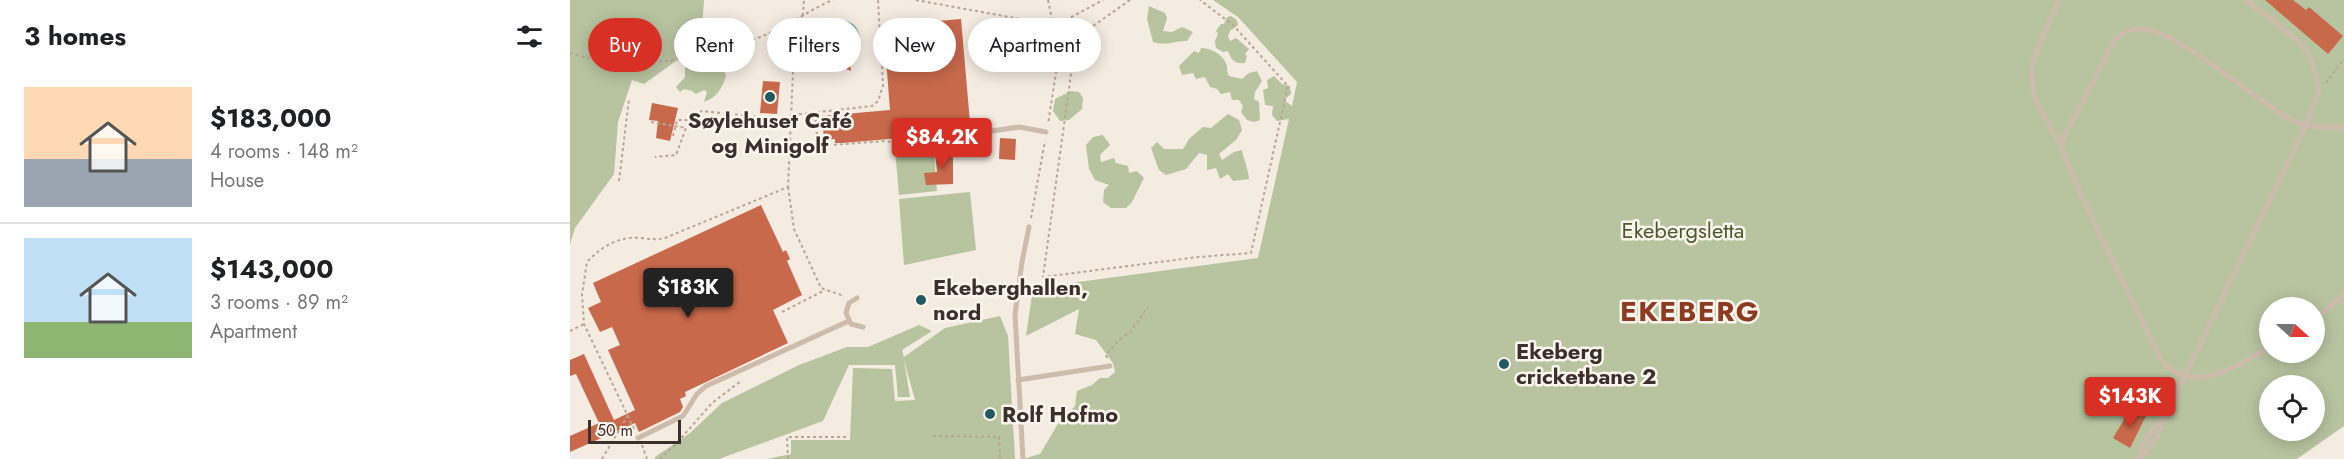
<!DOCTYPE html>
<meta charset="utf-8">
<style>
body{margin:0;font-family:Jost,sans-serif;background:#f2f2f2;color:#202124;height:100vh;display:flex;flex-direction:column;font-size:22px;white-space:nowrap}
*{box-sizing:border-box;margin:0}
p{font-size:20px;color:#757577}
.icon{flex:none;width:33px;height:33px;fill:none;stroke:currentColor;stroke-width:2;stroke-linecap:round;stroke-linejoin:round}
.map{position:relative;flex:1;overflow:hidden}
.side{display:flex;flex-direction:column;background:#fff;width:570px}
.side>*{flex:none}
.guide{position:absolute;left:18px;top:18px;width:570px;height:54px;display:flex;gap:12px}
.needle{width:39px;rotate:111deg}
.fabs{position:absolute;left:1689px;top:297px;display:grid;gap:12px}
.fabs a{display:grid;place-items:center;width:66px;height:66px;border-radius:50%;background:#fff;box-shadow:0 3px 15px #0003;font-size:30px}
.scale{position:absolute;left:18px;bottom:15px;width:93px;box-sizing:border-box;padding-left:6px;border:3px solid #3b302b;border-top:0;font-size:16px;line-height:21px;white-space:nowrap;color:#3b302b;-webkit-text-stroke:4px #fbf5ee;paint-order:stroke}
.price{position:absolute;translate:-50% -51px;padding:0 14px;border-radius:6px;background:#d93025;color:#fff;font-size:20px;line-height:39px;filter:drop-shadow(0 2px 3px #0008)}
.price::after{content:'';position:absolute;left:50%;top:36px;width:18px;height:14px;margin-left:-9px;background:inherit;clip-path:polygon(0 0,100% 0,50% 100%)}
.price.current{background:#222;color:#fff}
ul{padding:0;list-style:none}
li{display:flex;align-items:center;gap:18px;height:150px;padding:0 24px}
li+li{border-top:2px solid #e0e0e0}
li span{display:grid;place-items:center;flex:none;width:168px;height:120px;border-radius:0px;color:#555}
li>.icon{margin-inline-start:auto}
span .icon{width:72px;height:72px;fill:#fffc;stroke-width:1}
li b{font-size:26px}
h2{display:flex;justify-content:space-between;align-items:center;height:72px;padding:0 24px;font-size:26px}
.chip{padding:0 21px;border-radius:27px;background:#fff;box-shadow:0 3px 15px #0003;font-size:21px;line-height:54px}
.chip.current{background:#d93025;color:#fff}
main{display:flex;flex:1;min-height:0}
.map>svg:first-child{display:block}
.green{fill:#b8c4a0;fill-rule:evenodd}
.water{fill:#7fb0b2}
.building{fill:#c8694b}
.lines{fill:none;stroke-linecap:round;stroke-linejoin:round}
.path{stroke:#b9a596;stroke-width:2;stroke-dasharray:3 3;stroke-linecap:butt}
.service{stroke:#cdbbac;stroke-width:5}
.poi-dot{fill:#1f5a5e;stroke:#fbf5ee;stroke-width:2}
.labels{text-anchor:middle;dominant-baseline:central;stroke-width:5;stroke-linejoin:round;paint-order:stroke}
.poi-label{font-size:22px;font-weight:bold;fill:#3b302b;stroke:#fbf5ee;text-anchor:start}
.park-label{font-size:22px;fill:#4a5a2e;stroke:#fbf5ee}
.district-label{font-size:28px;font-weight:bold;letter-spacing:1.5px;fill:#8c3b22;stroke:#fbf5ee}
</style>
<main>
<section class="side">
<h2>3 homes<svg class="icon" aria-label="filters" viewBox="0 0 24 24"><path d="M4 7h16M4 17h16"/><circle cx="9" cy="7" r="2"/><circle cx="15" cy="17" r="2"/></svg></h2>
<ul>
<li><span style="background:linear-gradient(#ffd9b3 60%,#9aa5b1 0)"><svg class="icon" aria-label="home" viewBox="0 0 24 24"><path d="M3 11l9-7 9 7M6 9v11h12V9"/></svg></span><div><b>$183,000</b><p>4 rooms · 148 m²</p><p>House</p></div></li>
<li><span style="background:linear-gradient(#bfe0f5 70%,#8fb573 0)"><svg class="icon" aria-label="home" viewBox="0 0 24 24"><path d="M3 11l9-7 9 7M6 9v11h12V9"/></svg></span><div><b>$143,000</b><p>3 rooms · 89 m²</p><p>Apartment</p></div></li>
</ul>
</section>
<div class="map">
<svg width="1774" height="459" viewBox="0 0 1774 459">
<rect width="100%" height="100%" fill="#f4ebe1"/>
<g class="green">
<path d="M0,0h134l-3,43 -57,41 -12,-4 -14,42 -4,52 -39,54 -5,16z"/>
<path d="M643,0h1131v426l-47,33h-1275l18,-5 19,-32 16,-16 2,-15 15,-6 8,-7h8l7,-6 -2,-9 -17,-23 -21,-6 4,-25 -53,27 7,-48 225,-30 31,-139 -12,2 -5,-6 1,-9 -8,-1 -2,-15 5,-2 -1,-8 7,-4 8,8 8,2 1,8 -7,6 8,6 5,-24 -59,-65zM1700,308h44v44h-44zM1700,386h44v44h-44z"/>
<path d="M579,6l16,7 2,5 -4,13 9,1 10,-5 11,5 -6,9c-13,0 -21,5 -34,1l-6,-23z"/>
<path d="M661,16l6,4 1,5 -8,6 -2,6 2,4 6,-3 13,11 -4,5 2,2 -2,7c-10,1 -14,-3 -17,-12l-5,1 -7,-4 -1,-7 3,-7 -2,-3 5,-7h3l3,-7z"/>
<path d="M631,48c10,0 23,7 26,18 0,3 0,7 2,10l13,3 7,-6 8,-2 5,10 -7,11 -1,7 5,3 1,18 -6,2 -7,-2 -6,-8 2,-6 -4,-6h-7l-2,-8 -9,2 -4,-5 -7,-2 -5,-10 -9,2 -3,-6 -11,2 -3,-9 15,-15 5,2z"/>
<path d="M142,57l10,9 4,10c-4,13 -9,21 -22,26l3,-10 -3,-2 -8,4 -4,-3 -8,-2 -4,3 -4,-5 9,-10v-12l12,1z"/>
<path d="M501,91l8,1 4,6 -1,11 -13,11 -9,1 -7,-10 2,-12z"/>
<path d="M658,114l11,6 3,10 -6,10 -17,14 3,6 12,-8 8,-2c2,11 6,18 7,29l-16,2 -5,-7 -8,5 -4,-11 -9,2v-15l-8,-2 -13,16 -20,6 -7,-5 -8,-22 6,-6 7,7h19l6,-10 14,-12 8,1z"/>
<path d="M533,135l7,10 -10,10 1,7 13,-4 2,5 12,3 1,7 8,-2 7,7 -12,24 -6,6h-15l-8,-6 1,-12 5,-5 -14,-5 -6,-11 -3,-24 7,-8z"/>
<path d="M363,146l4,45 -38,4 -4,-46z"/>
<path d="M400,192l6,58 -72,15 -5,-66z"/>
<path d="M430,316l8,20 7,123h-248l24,-5v-14h59l3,-72 39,1 3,32 20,-1 -11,-40 6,37h-12l-3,-32h-46l-26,56 -104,38h-64v-2l35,-24 32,-30 77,-38 48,-18h21l51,-22 13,6 -30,19 2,7 41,-29z"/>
</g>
<path class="water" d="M271,20c14,1 19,10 19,22l-12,7h-20c-7,-10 1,-26 13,-29z"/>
<g class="building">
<path d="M1695,0h28l13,10 3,-3 34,29 -15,18z"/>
<path d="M391,19l10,115 -35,6h-24v-3l-69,6h-8v-4l-11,1 -2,-24 68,-6 -6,-77 18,-1v-8z"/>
<path d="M280,50v14l1,7 -12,-5 -6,-9 8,-6z"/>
<path d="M193,81l17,1 -3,32 -17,-1z"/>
<path d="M82,103l26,5 -8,33 -14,-3 2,-17 -9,-1z"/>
<path d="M430,138l16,1 -1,21 -16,-1z"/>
<path d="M383,148v36l-27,1 -2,-12 13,-1 -2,-22z"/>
<path d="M191,205l22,47 3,-2 4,9 -3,2 15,34 -29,15 15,33 -103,49 1,4 -6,3 3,8 -3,5 -41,20 -4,-9 -65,29v-16l29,-13 -23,-49 -6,2v-16l14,-6 30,66 21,-10 -27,-60 12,-5 -8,-18 -12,5 -12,-24 13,-6 -8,-19z"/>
<path d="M1561,408l15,8 -16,32 -17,-10z"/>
</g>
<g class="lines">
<g class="path">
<path d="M346,0l115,21h22"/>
<path d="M478,0l11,53 -11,71"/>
<path d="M560,0l-54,38 -33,239 155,-20 53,-4 37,-167 -55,-61 -33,-25"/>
<path d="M485,26l48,-26"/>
<path d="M205,31l13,10 6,8"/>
<path d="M0,53c63,21 147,5 206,-23 19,-9 37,-22 57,-30"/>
<path d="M1756,83l18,-24"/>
<path d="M245,114l3,32 67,-5 14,2"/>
<path d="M223,115l79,-9 6,-5 5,-15 -5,-86"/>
<path d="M81,122l35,6 -10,27 -21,2"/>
<path d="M103,136l4,-16h14l6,-6 5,-3 66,7 24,4"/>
<path d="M49,181l10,-82"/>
<path d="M218,187l6,42 27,59 23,8"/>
<path d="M461,218l14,-77"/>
<path d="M212,312l43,-22"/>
<path d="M0,331l14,-7"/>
<path d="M537,358l-1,-3 14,-16 10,-7 18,-25"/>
<path d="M64,429l-50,-105 -2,-30 5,-32c15,-16 32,-26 54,-24 9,1 15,2 24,0l123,-51 6,-138 8,-23 2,-26"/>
<path d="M363,436l66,1 1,22"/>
<path d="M72,445l5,14"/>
<path d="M32,459l26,-44"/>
<path d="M90,459l16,-15 36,-41 29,-22"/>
<path d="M218,459l-1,-22h61"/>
</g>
<g class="service">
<path d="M1489,0l-23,53 -5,18 4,28 25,45 22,53 79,163c32,36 75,7 109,-13"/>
<path d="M404,130l11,2 34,-5 27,5"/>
<path d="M1490,144l55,-104c5,-5 12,-10 20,-11 42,-4 118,72 159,92 15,7 34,6 50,6"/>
<path d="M336,145c24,-1 60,3 79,-13"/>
<path d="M287,298l-8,5 -3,10 5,11 12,3"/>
<path d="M1744,320l30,-25"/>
<path d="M448,380l92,-14"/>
<path d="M68,438l45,-22 14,-22 9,-8 143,-65"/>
<path d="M453,459l-8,-144 7,-53 7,-35"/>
<path d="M1568,459c5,-18 12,-28 25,-41"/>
<path d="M1570,459c13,-13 19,-25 25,-42l141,-292 13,-35 -7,-28 -6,-12 -10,-11 -50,-39"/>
</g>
</g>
<g class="poi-dot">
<circle cx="200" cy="97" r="6"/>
<circle cx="351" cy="300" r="6"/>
<circle cx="934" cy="364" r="6"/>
<circle cx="420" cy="414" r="6"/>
</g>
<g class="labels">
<g class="poi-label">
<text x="200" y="120" text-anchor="middle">Søylehuset Café<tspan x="200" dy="25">og Minigolf</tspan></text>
<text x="363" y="287">Ekeberghallen,<tspan x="363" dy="25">nord</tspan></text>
<text x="946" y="351">Ekeberg<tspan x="946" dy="25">cricketbane 2</tspan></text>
<text x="432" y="414">Rolf Hofmo</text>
</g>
<g class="park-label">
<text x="1113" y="230">Ekebergsletta</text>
</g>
<g class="district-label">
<text x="1120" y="311">EKEBERG</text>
</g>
</g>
</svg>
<div class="fabs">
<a><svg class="needle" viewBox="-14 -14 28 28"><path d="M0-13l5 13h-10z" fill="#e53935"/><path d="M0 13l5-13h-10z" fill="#757577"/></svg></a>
<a><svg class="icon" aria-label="locate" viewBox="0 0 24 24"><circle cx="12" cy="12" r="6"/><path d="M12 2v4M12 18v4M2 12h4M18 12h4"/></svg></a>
</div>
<div class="scale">50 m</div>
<b class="price" style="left:372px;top:169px">$84.2K</b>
<b class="price current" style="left:118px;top:319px">$183K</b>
<b class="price" style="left:1560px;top:428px">$143K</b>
<div class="guide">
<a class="chip current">Buy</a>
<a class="chip">Rent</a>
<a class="chip">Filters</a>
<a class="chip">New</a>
<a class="chip">Apartment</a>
</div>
</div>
</main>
